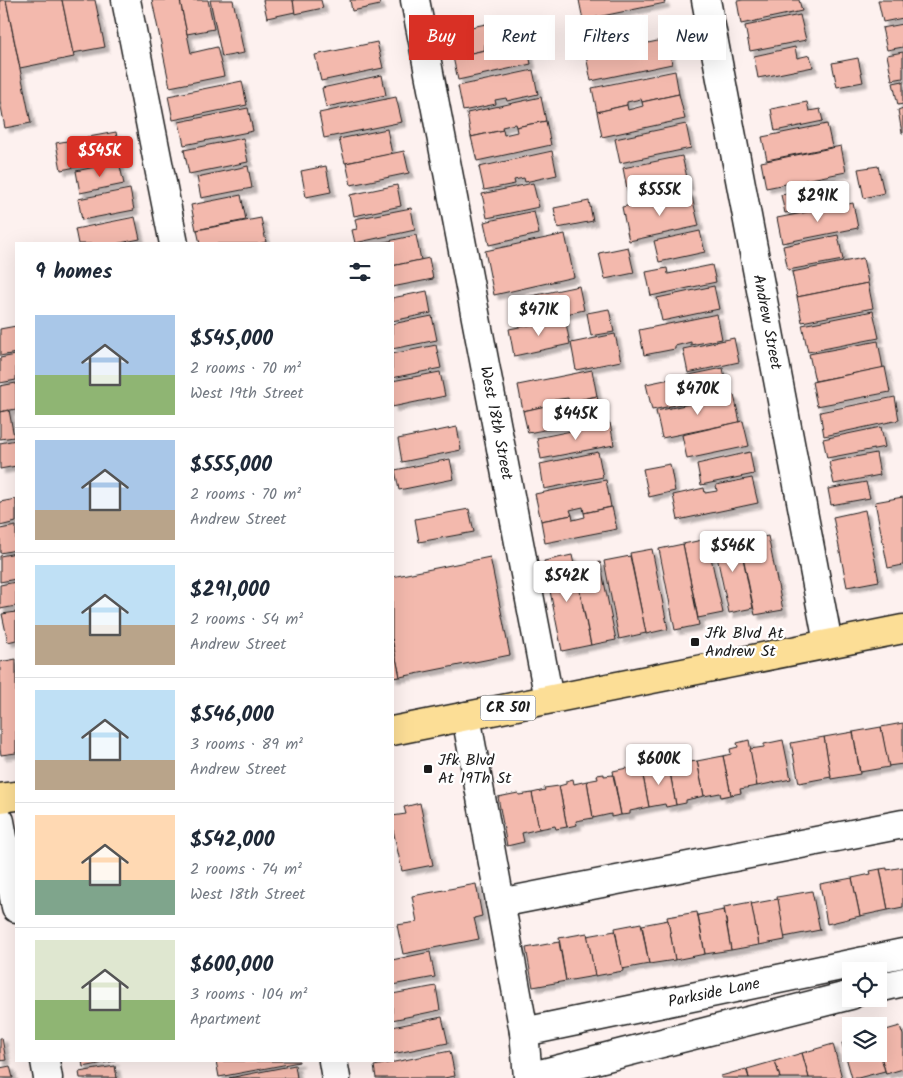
<!DOCTYPE html>
<meta charset="utf-8">
<style>
body{margin:0;font-family:Kalam,sans-serif;background:#f2f2f3;color:#1f2937;height:100vh;display:flex;flex-direction:column;font-size:19px;white-space:nowrap}
*{box-sizing:border-box;margin:0}
p{font-size:16px;color:#747a83}
.icon{flex:none;width:28px;height:28px;fill:none;stroke:currentColor;stroke-width:2;stroke-linecap:round;stroke-linejoin:round}
.map{position:relative;flex:1;overflow:hidden}
.details{position:absolute;left:15px;top:242px;width:379px;height:820px;display:flex;flex-direction:column;background:#fff;border-radius:0px;box-shadow:0 5px 20px #0002}
.details>*{flex:none}
.top-card{position:absolute;left:409px;top:15px;width:419px;height:45px;display:flex;gap:10px}
.controls{position:absolute;left:842px;top:962px;display:grid;gap:10px}
.controls a{display:grid;place-items:center;width:45px;height:45px;border-radius:0px;background:#fff;box-shadow:0 5px 20px #0002;font-size:25px}
.price{position:absolute;translate:-50% -42px;padding:0 11px;border-radius:5px;background:#fff;color:#222;font-size:16px;line-height:32px;filter:drop-shadow(0 1px 2px #0008)}
.price::after{content:'';position:absolute;left:50%;top:30px;width:15px;height:11px;margin-left:-8px;background:inherit;clip-path:polygon(0 0,100% 0,50% 100%)}
.price.selected{background:#d93025;color:#fff}
ul{padding:0;list-style:none}
li{display:flex;align-items:center;gap:15px;height:125px;padding:0 20px}
li+li{border-top:1px solid #e0e1e3}
li span{display:grid;place-items:center;flex:none;width:140px;height:100px;border-radius:0px;color:#555}
li>.icon{margin-inline-start:auto}
span .icon{width:60px;height:60px;fill:#fffc;stroke-width:1}
li b{font-size:21px}
h2{display:flex;justify-content:space-between;align-items:center;height:60px;padding:0 20px;font-size:21px}
.tag{padding:0 18px;border-radius:0px;background:#fff;box-shadow:0 5px 20px #0002;font-size:18px;line-height:45px}
.tag.selected{background:#d93025;color:#fff}
.map>svg:first-child{display:block}
.building{fill:#f3b9ad;stroke:#1c1c1c;filter:url(#shadow)}
.lines{fill:none;stroke-linecap:round;stroke-linejoin:round}
.minor-casing{stroke:#1c1c1c;stroke-width:31}
.primary-casing{stroke:#1c1c1c;stroke-width:31}
.minor{stroke:#fff;stroke-width:28}
.primary{stroke:#fcde96;stroke-width:28}
.poi-dot{fill:#1c1c1c;stroke:#fff;stroke-width:2}
.labels{text-anchor:middle;dominant-baseline:central;stroke-width:4.5;stroke-linejoin:round;paint-order:stroke}
.shield{fill:#fff;stroke:#606060;stroke-width:1}
.shield-label{font-size:15px;font-weight:bold;fill:#1c1c1c}
.street-label{font-size:16px;fill:#1c1c1c;stroke:#fff}
.poi-label{font-size:16px;fill:#1c1c1c;stroke:#fff;text-anchor:start}
</style>
<div class="map">
<svg width="903" height="1078" viewBox="0 0 903 1078">
<defs>
<filter id="shadow"><feDropShadow dx="4.5" dy="4.5" stdDeviation="1" flood-color="#0004"/></filter>
</defs>
<rect width="100%" height="100%" fill="#fdf1ef"/>
<filter id="ink" filterUnits="userSpaceOnUse"><feTurbulence type="fractalNoise" baseFrequency=".02" numOctaves="2"/><feDisplacementMap in="SourceGraphic" scale="10" xChannelSelector="R" yChannelSelector="G"/><feConvolveMatrix kernelMatrix="1 2 1 2 8 2 1 2 1" color-interpolation-filters="sRGB"/></filter>
<g filter="url(#ink)">
<g class="building">
<path d="M0,0h6l25,123 -26,5 -5,-27z"/>
<path d="M6,0h56l12,57 -54,11z"/>
<path d="M62,0h33l10,47 -32,6z"/>
<path d="M152,0h28l11,53 26,-6 7,29 -54,11z"/>
<path d="M180,0h28l6,29 -27,5z"/>
<path d="M210,0h23l11,53 -22,4z"/>
<path d="M263,0h30l2,12 -28,6z"/>
<path d="M293,0h28l2,8 -28,6z"/>
<path d="M350,0h29l1,5 -28,6z"/>
<path d="M579,0h85l1,3 -82,17z"/>
<path d="M743,0h56l3,11 -61,13 -4,-23z"/>
<path d="M878,0h25v18l-20,4z"/>
<path d="M800,15l6,25 -56,11 -5,-25z"/>
<path d="M520,17l6,24 -29,6 -1,-4 -12,2 1,5 -32,7 -6,-25z"/>
<path d="M903,24v23l-16,3 -5,-22z"/>
<path d="M667,39l5,25 -81,17 -5,-25z"/>
<path d="M526,41l5,23 -73,16 -5,-23 32,-7 1,3 12,-3 -1,-3z"/>
<path d="M377,42l6,26 -62,13 -6,-26z"/>
<path d="M795,47l2,11 13,-3 3,12 -55,11 -4,-22z"/>
<path d="M903,52v26l-11,2 -5,-25z"/>
<path d="M858,58l5,24 -26,5 -5,-24z"/>
<path d="M533,70l5,24 -31,7 -1,-3 -11,2 1,4 -33,7 -5,-25z"/>
<path d="M675,71l4,23 -37,8 -1,-3 -14,3v3l-30,7 -5,-24z"/>
<path d="M382,75l4,20 -60,12 -4,-19z"/>
<path d="M242,81l5,24 -74,15 -5,-24z"/>
<path d="M903,81v23l-5,1 -5,-22z"/>
<path d="M679,94l6,25 -83,18 -5,-25 30,-7 1,5 15,-4 -1,-4z"/>
<path d="M396,97l6,25 -78,16 -5,-25z"/>
<path d="M541,97l5,24 -30,6 -1,-3 -13,3 1,3 -32,7 -4,-24z"/>
<path d="M807,102l2,9 11,-2 3,12 -48,10 -4,-22z"/>
<path d="M248,108l5,23 -69,14 -5,-23z"/>
<path d="M903,108v25h-1l-4,-23z"/>
<path d="M546,121l5,24 -74,16 -6,-24 32,-7 1,5 13,-3 -1,-5z"/>
<path d="M686,124l5,24 -71,15 -5,-24z"/>
<path d="M827,124l5,23 -65,13 -5,-23z"/>
<path d="M387,129l5,25 -47,9 -6,-24z"/>
<path d="M116,132l5,26 -60,12 -5,-27z"/>
<path d="M243,138l5,24 -59,12 -5,-24z"/>
<path d="M841,146l5,26 -80,16 -5,-26z"/>
<path d="M404,151l5,22 -58,12 -5,-22z"/>
<path d="M552,151l5,24 -32,7 -1,-4 -10,2 1,4 -31,6 -5,-23z"/>
<path d="M682,156l7,30 -60,13 -6,-31z"/>
<path d="M119,162l5,22 -44,9 -4,-22z"/>
<path d="M248,166l4,22 -51,10 -4,-21z"/>
<path d="M326,166l5,26 -25,5 -5,-26z"/>
<path d="M878,166l6,27 -20,5 -6,-29z"/>
<path d="M533,183l6,24 -52,11 -5,-24z"/>
<path d="M397,185l4,21 -47,10 -4,-21z"/>
<path d="M824,186l4,19 -43,8 -4,-18z"/>
<path d="M130,189l4,21 -52,10 -4,-21z"/>
<path d="M691,193l8,33 -70,15 -7,-34z"/>
<path d="M241,195l5,25 -50,10 -5,-25z"/>
<path d="M589,201l4,20 -35,7 -4,-20z"/>
<path d="M853,203l5,25 -76,15 -5,-25z"/>
<path d="M411,208l4,22 -60,13 -3,-13 5,-1 -2,-10z"/>
<path d="M534,211l5,23 -50,11 -5,-23z"/>
<path d="M135,217l5,22 -25,5h-37l-3,-15z"/>
<path d="M261,218l5,24 -8,2h-58l-3,-14z"/>
<path d="M700,231l5,21 -46,10 -5,-21z"/>
<path d="M565,234l9,43 -80,18 -9,-44z"/>
<path d="M416,235l5,25 -29,6v-22h-17z"/>
<path d="M838,235l5,25 -55,10 -5,-24z"/>
<path d="M628,247l6,26 -29,6 -6,-26z"/>
<path d="M429,258l4,21 -41,8v-21z"/>
<path d="M863,258l5,25 -71,14 -5,-25z"/>
<path d="M712,265l4,17 -65,14 -5,-24 21,-4 1,6z"/>
<path d="M868,283l5,25 -71,14 -5,-25z"/>
<path d="M579,286l5,24 -66,15 -6,-25z"/>
<path d="M714,286l5,23 -57,12 -5,-23z"/>
<path d="M427,291l4,22 -39,8v-23z"/>
<path d="M609,309l5,23 -23,4 -4,-23z"/>
<path d="M873,311l6,27 -71,14 -6,-27z"/>
<path d="M717,314l5,25 -31,6v-3l-16,4v3l-31,6 -5,-25z"/>
<path d="M432,316l5,24 -45,9v-25z"/>
<path d="M565,318l5,26 -56,12 -5,-27z"/>
<path d="M16,326v27l-16,3v-27z"/>
<path d="M615,334l6,27 -45,9 -5,-27z"/>
<path d="M734,338l5,24 -51,11 -5,-24z"/>
<path d="M878,341l5,27 -68,13 -6,-27z"/>
<path d="M436,345l5,23 -49,10v-24z"/>
<path d="M16,355v25l-16,3v-25z"/>
<path d="M885,367l5,25 -73,14 -5,-24z"/>
<path d="M723,368l5,26 -76,16 -6,-26z"/>
<path d="M592,370l5,26 -28,6 -1,-4 -14,2 1,4 -32,7 -5,-26z"/>
<path d="M440,372l5,24 -53,11v-26z"/>
<path d="M16,383v26l-16,3v-26z"/>
<path d="M734,395l6,27 -78,16 -6,-27z"/>
<path d="M597,396l5,23 -74,14 -5,-22 32,-7 1,4 13,-2v-4z"/>
<path d="M895,397l4,23 -75,16 -4,-24z"/>
<path d="M9,410l5,27 -14,2v-27z"/>
<path d="M743,421l6,25 -62,13 -5,-24z"/>
<path d="M610,423l4,22 -73,14 -4,-21z"/>
<path d="M457,427l4,23 -59,12 -4,-23z"/>
<path d="M881,427l4,20 -58,11 -4,-19z"/>
<path d="M16,440v26l-16,3v-26z"/>
<path d="M598,452l5,25 -59,12 -4,-25z"/>
<path d="M750,452l4,22 -53,11 -4,-21z"/>
<path d="M876,453l4,22 -46,9 -5,-22z"/>
<path d="M450,459l4,20 -55,11 -4,-20z"/>
<path d="M670,464l5,27 -26,6 -6,-28z"/>
<path d="M752,478l6,25 -80,17 -5,-25 31,-7 1,5 12,-2 -1,-6z"/>
<path d="M606,480l5,27 -27,6 -1,-6 -13,3 2,5 -31,6 -6,-27z"/>
<path d="M866,482l4,16 -39,7 -3,-16z"/>
<path d="M903,497v68l-15,3 -13,-66z"/>
<path d="M16,499v23l-16,4v-24z"/>
<path d="M612,507l5,22 -72,14 -4,-22 31,-6 1,5 12,-3 -1,-4z"/>
<path d="M469,509l5,23 -55,10 -4,-23z"/>
<path d="M865,510l14,71 -32,6 -14,-70z"/>
<path d="M16,526v24l-16,3v-24z"/>
<path d="M738,533l15,75 -24,5 -16,-75z"/>
<path d="M768,536l15,74 -28,5 -15,-73z"/>
<path d="M707,539l16,74 -25,5 -15,-74z"/>
<path d="M683,544l16,81 -24,5 -16,-81z"/>
<path d="M652,549l16,80 -22,5 -16,-81z"/>
<path d="M16,553v26l-16,3v-26z"/>
<path d="M572,555l19,90 -29,6 -18,-90z"/>
<path d="M630,556l16,77 -27,6 -15,-78z"/>
<path d="M490,557l20,98 -110,22 -8,-38v-62z"/>
<path d="M600,562l16,78 -25,5 -16,-78z"/>
<path d="M16,582v24l-16,3v-24z"/>
<path d="M16,612v28l-8,2 -6,-28z"/>
<path d="M392,639l8,38 -8,1z"/>
<path d="M16,659v94l-15,2 -1,-6v-87z"/>
<path d="M903,723v41l-15,2 -7,-39z"/>
<path d="M881,727l8,40 -29,5 -7,-40z"/>
<path d="M853,732l7,42 -29,5 -7,-42z"/>
<path d="M824,737l7,40 -32,6 -8,-40z"/>
<path d="M749,740l8,46 -17,3 1,4 -10,2 -8,-39 8,-2 -1,-5 8,-2 -1,-4z"/>
<path d="M783,740l8,39 -34,7 -7,-37 14,-2v-3z"/>
<path d="M723,756l8,39 -10,2 -1,-4 -16,3 -7,-35z"/>
<path d="M682,759l1,4 14,-2 7,35 -18,4v3l-10,2 -8,-43z"/>
<path d="M668,762l8,43 -10,2 -1,-3 -16,3 -7,-36 13,-2 -1,-4z"/>
<path d="M627,768l1,5 14,-2 7,36 -19,4v3l-9,1 -8,-44z"/>
<path d="M604,774v2l9,-1 8,40 -10,2v-3l-18,4 -6,-37 11,-2 -1,-4z"/>
<path d="M573,779l1,5 13,-3 6,37 -17,3 1,4 -10,2 -8,-41 7,-2v-3z"/>
<path d="M559,786l8,41 -11,2 -1,-3 -16,3 -7,-36 13,-3 -1,-2z"/>
<path d="M518,793l1,2 13,-2 7,36 -17,4 2,9 -17,4 -9,-49z"/>
<path d="M420,803l13,62 -31,6 -10,-46v-9l14,-2 -2,-7z"/>
<path d="M903,867v40l-15,3 -8,-41 7,-1v2z"/>
<path d="M880,869l8,41 -28,6 -8,-38 19,-4 -1,-3z"/>
<path d="M852,878l8,38 -33,8 -7,-40z"/>
<path d="M476,884l6,32 -8,2 5,21 -76,15 -6,-29 20,-3 -5,-26z"/>
<path d="M812,891l8,39 -36,7 -7,-40z"/>
<path d="M778,899l7,41 -26,5 -8,-41z"/>
<path d="M751,902l8,43 -28,5 -7,-43z"/>
<path d="M724,910l7,40 -26,4 -7,-39z"/>
<path d="M697,912l8,42 -30,6 -8,-43z"/>
<path d="M668,920l7,40 -26,4 -7,-39z"/>
<path d="M641,923l8,41 -27,5 -7,-41z"/>
<path d="M615,931l8,40 -28,5 -8,-40z"/>
<path d="M587,933l8,43 -29,5 -7,-43z"/>
<path d="M559,942l7,39 -33,6 -7,-39z"/>
<path d="M430,952l5,25 -43,8v-25z"/>
<path d="M436,986l4,24 -48,10v-26z"/>
<path d="M442,1017l6,26 -56,11v-27z"/>
<path d="M900,1026l3,9v34l-17,5 -7,-24v-18z"/>
<path d="M0,1038h2l4,22 -6,1z"/>
<path d="M851,1040v14h28v-4l6,21 -27,7h-6l-10,-35z"/>
<path d="M833,1044l9,34h-33l-7,-25z"/>
<path d="M450,1051l5,25 -11,2h-68l-2,-12z"/>
<path d="M802,1053l7,25h-29l-5,-17z"/>
<path d="M82,1061h33l-32,6z"/>
<path d="M216,1061h83v1l-80,15z"/>
<path d="M775,1061l5,17h-31l-2,-9z"/>
<path d="M295,1065l2,13h-68z"/>
<path d="M10,1066l3,12h-13v-10z"/>
<path d="M115,1066l2,12h-37l-1,-6z"/>
<path d="M746,1069l3,9h-28v-2z"/>
</g>
<g class="lines">
<g class="minor-casing">
<g id="minor">
<path d="M126,0l48,244"/>
<path d="M415,0l134,699"/>
<path d="M706,0l122,643"/>
<path d="M466,716l58,316 4,45 323,-82"/>
<path d="M0,821l16,87"/>
<path d="M500,903l403,-79"/>
<path d="M879,988l24,-6"/>
<path d="M524,1032l379,-79"/>
<path d="M45,1061l3,17"/>
<path d="M333,1061l3,17"/>
</g>
</g>
<g class="primary-casing">
<g id="primary">
<path d="M392,731l511,-102"/>
<path d="M0,798l16,-2"/>
</g>
</g>
<use href="#minor" class="minor"/>
<use href="#primary" class="primary"/>
</g>
</g>
<g class="poi-dot">
<rect x="690" y="637" width="10" height="10" rx="2.5"/>
<rect x="423" y="764" width="10" height="10" rx="2.5"/>
</g>
<g class="labels">
<rect class="shield" x="480.5" y="695.5" width="55" height="25" rx="4"/>
<g class="shield-label">
<text x="508" y="708">CR 501</text>
</g>
<g class="street-label">
<text transform="translate(767 322) rotate(79)">Andrew Street</text>
<text transform="translate(496 423) rotate(79)">West 18th Street</text>
<text transform="translate(714 993) rotate(-12)">Parkside Lane</text>
</g>
<g class="poi-label">
<text x="705" y="633">Jfk Blvd At<tspan x="705" dy="18">Andrew St</tspan></text>
<text x="438" y="760">Jfk Blvd<tspan x="438" dy="18">At 19Th St</tspan></text>
</g>
</g>
</svg>
<div class="controls">
<a><svg class="icon" aria-label="locate" viewBox="0 0 24 24"><circle cx="12" cy="12" r="6"/><path d="M12 2v4M12 18v4M2 12h4M18 12h4"/></svg></a>
<a><svg class="icon" aria-label="layers" viewBox="0 0 24 24"><path d="M12 4l9 5-9 5-9-5zM3 14l9 5 9-5"/></svg></a>
</div>
<b class="price selected" style="left:100px;top:178px">$545K</b>
<b class="price" style="left:660px;top:217px">$555K</b>
<b class="price" style="left:818px;top:223px">$291K</b>
<b class="price" style="left:539px;top:337px">$471K</b>
<b class="price" style="left:698px;top:416px">$470K</b>
<b class="price" style="left:576px;top:441px">$445K</b>
<b class="price" style="left:733px;top:573px">$546K</b>
<b class="price" style="left:567px;top:603px">$542K</b>
<b class="price" style="left:659px;top:786px">$600K</b>
<div class="top-card">
<a class="tag selected">Buy</a>
<a class="tag">Rent</a>
<a class="tag">Filters</a>
<a class="tag">New</a>
</div>
<section class="details">
<h2>9 homes<svg class="icon" aria-label="filters" viewBox="0 0 24 24"><path d="M4 7h16M4 17h16"/><circle cx="9" cy="7" r="2"/><circle cx="15" cy="17" r="2"/></svg></h2>
<ul>
<li><span style="background:linear-gradient(#a9c7e8 60%,#8fb573 0)"><svg class="icon" aria-label="home" viewBox="0 0 24 24"><path d="M3 11l9-7 9 7M6 9v11h12V9"/></svg></span><div><b>$545,000</b><p>2 rooms · 70 m²</p><p>West 19th Street</p></div></li>
<li><span style="background:linear-gradient(#a9c7e8 70%,#b9a48a 0)"><svg class="icon" aria-label="home" viewBox="0 0 24 24"><path d="M3 11l9-7 9 7M6 9v11h12V9"/></svg></span><div><b>$555,000</b><p>2 rooms · 70 m²</p><p>Andrew Street</p></div></li>
<li><span style="background:linear-gradient(#bfe0f5 60%,#b9a48a 0)"><svg class="icon" aria-label="home" viewBox="0 0 24 24"><path d="M3 11l9-7 9 7M6 9v11h12V9"/></svg></span><div><b>$291,000</b><p>2 rooms · 54 m²</p><p>Andrew Street</p></div></li>
<li><span style="background:linear-gradient(#bfe0f5 70%,#b9a48a 0)"><svg class="icon" aria-label="home" viewBox="0 0 24 24"><path d="M3 11l9-7 9 7M6 9v11h12V9"/></svg></span><div><b>$546,000</b><p>3 rooms · 89 m²</p><p>Andrew Street</p></div></li>
<li><span style="background:linear-gradient(#ffd9b3 65%,#7fa58c 0)"><svg class="icon" aria-label="home" viewBox="0 0 24 24"><path d="M3 11l9-7 9 7M6 9v11h12V9"/></svg></span><div><b>$542,000</b><p>2 rooms · 74 m²</p><p>West 18th Street</p></div></li>
<li><span style="background:linear-gradient(#dfe7d0 60%,#8fb573 0)"><svg class="icon" aria-label="home" viewBox="0 0 24 24"><path d="M3 11l9-7 9 7M6 9v11h12V9"/></svg></span><div><b>$600,000</b><p>3 rooms · 104 m²</p><p>Apartment</p></div></li>
</ul>
</section>
</div>
